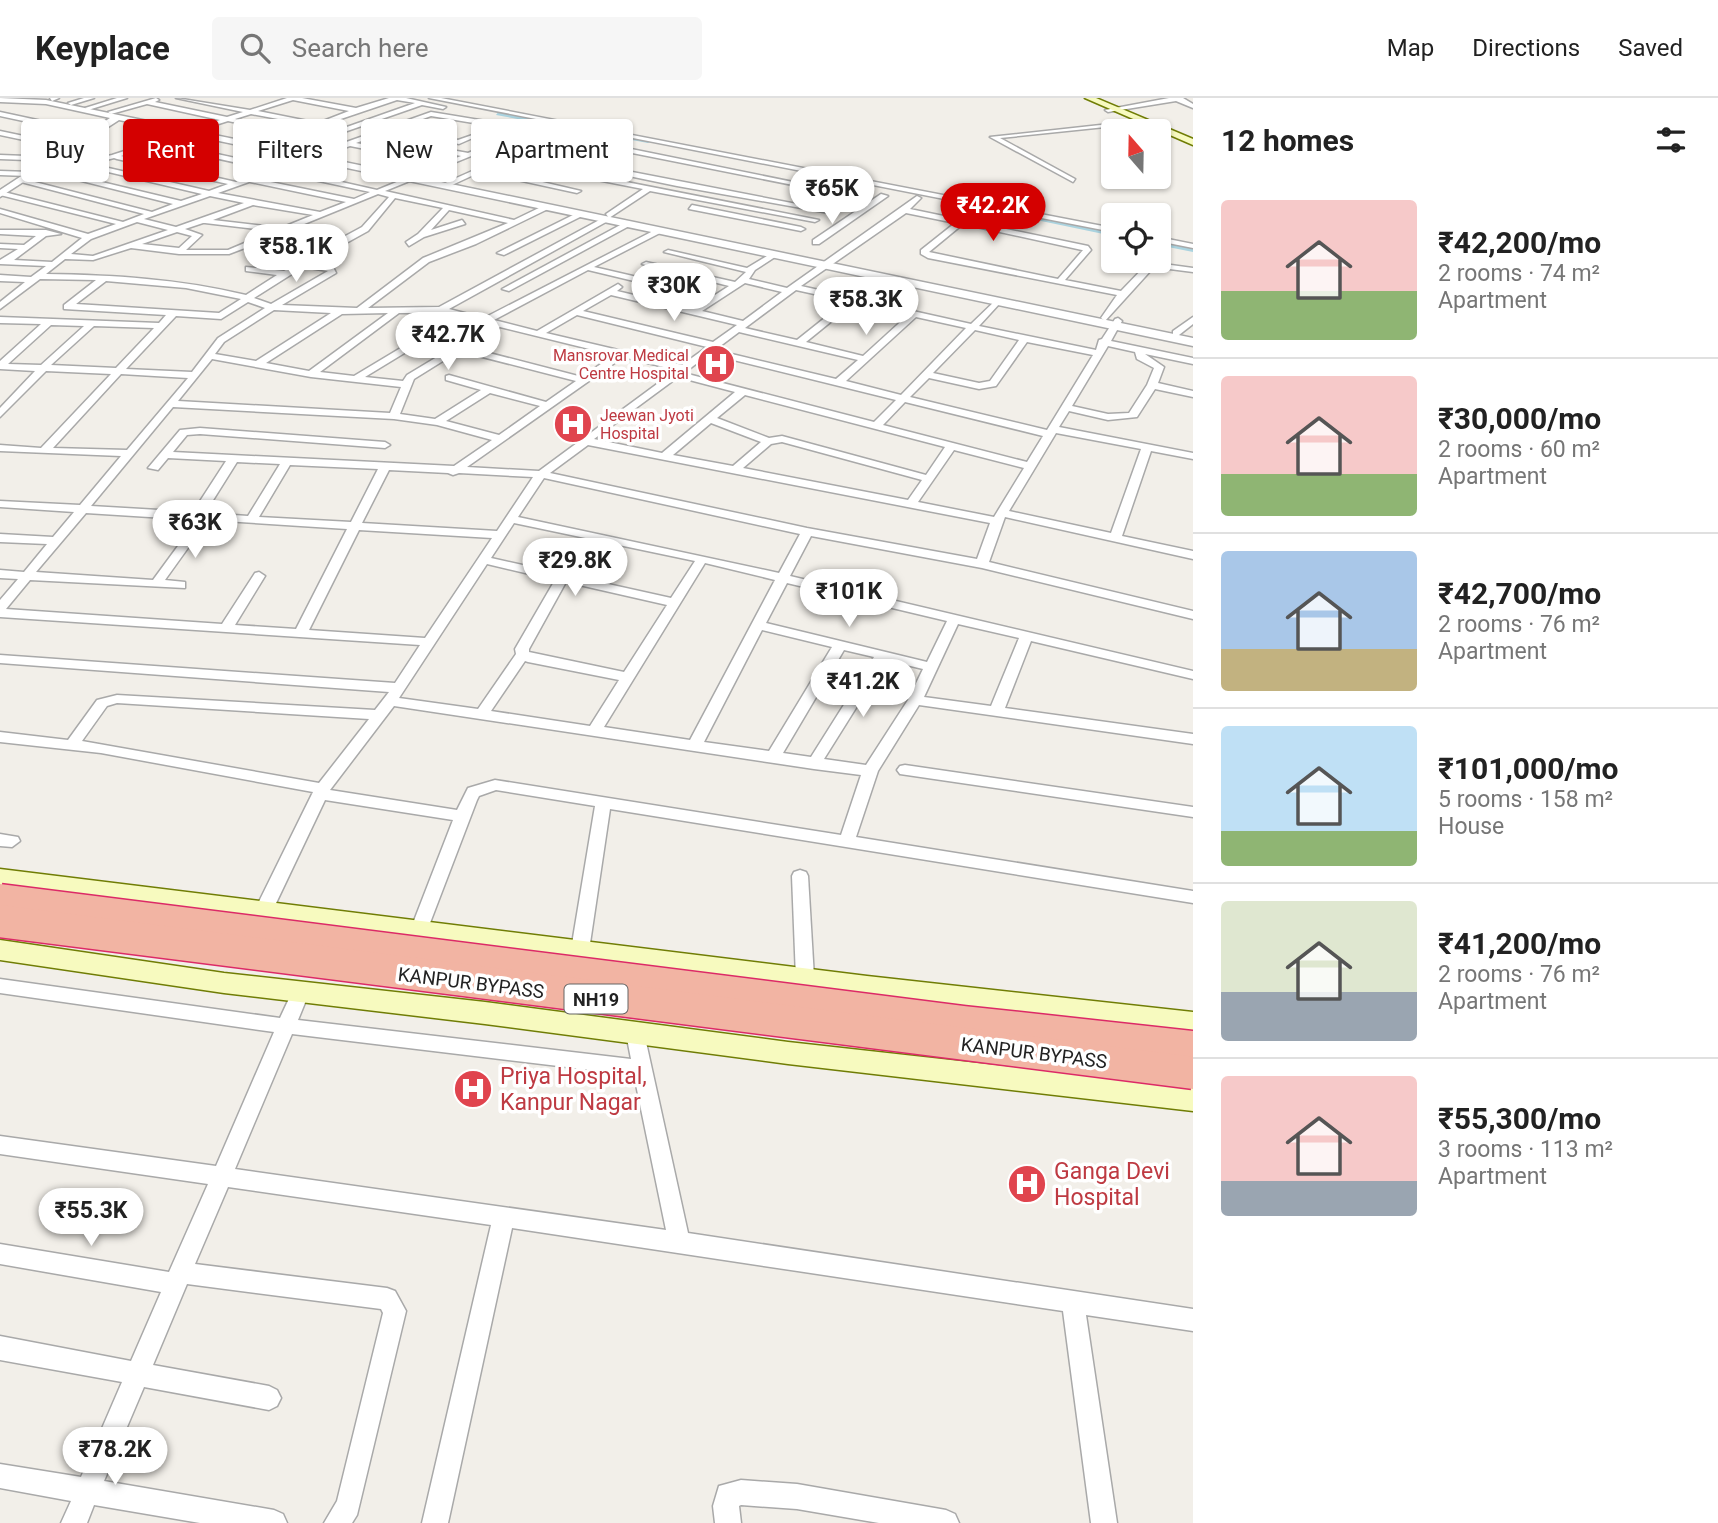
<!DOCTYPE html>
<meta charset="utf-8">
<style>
body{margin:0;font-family:Roboto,sans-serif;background:#f6f6f6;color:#222;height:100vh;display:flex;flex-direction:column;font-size:26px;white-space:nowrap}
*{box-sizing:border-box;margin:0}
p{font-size:23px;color:#767676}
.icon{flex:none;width:38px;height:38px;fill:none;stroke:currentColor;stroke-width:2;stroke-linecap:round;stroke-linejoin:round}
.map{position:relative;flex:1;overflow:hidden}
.details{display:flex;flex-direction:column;background:#fff;width:525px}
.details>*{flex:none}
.guide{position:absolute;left:21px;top:21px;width:665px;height:63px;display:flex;gap:14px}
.needle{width:46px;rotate:340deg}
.buttons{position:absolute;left:1101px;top:21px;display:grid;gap:14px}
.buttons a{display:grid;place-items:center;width:70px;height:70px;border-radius:7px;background:#fff;box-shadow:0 2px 5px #0004;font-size:35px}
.price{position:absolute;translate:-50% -60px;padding:0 16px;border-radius:24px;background:#fff;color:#222;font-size:23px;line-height:46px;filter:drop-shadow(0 2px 4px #0008)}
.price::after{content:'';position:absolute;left:50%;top:42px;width:21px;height:16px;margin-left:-10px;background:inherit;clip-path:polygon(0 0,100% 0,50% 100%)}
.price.active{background:#d40000;color:#fff}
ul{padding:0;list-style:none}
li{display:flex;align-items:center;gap:21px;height:175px;padding:0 28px}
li+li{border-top:2px solid #e0e0e0}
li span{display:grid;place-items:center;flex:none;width:196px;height:140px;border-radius:7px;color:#555}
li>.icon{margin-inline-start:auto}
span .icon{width:84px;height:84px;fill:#fffc;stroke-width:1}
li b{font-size:30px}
h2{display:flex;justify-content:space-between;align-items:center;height:84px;padding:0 28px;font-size:30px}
.chip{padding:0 24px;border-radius:7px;background:#fff;box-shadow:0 2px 5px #0004;font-size:24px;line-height:63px}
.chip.active{background:#d40000;color:#fff}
header{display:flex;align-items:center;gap:42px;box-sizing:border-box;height:98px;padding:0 35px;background:#fff;border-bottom:2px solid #e0e0e0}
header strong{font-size:33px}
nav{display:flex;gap:38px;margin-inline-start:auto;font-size:24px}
.search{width:490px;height:63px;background:#f6f6f6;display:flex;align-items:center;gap:18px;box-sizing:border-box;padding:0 24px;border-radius:7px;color:#767676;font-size:26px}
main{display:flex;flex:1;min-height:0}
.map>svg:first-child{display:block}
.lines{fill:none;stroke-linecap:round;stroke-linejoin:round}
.canal{fill:#aad3df;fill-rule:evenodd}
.minor-casing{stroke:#a9a9a9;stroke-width:3}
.tertiary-casing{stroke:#a9a9a9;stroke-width:3}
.secondary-casing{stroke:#707d05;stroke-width:3}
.minor{fill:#fff;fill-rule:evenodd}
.tertiary{fill:#fff;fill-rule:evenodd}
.secondary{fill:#f7fabf;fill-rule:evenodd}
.trunk-bridge-casing{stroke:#dc2a67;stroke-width:35;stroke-linecap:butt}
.trunk-bridge{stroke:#f2b4a3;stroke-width:32}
.labels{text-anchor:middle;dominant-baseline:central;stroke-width:7;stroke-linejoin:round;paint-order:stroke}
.far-health-label{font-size:16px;fill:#be3a42;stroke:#fff;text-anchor:end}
.shield{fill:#fff;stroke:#646464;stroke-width:2}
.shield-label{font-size:18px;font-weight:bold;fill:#222}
.street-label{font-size:19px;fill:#222;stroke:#fff}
.near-health-label{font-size:23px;fill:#be3a42;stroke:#fff;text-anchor:start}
</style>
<header>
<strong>Keyplace</strong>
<div class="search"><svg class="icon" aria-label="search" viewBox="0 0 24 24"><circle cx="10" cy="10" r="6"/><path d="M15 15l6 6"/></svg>Search here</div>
<nav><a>Map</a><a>Directions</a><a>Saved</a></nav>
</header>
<main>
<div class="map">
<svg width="1193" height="1425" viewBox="0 0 1193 1425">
<rect width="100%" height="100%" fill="#f2efe9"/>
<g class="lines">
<g class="canal">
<path d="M499,13l149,28 4,2 -4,2 -152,-28z"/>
<path d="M963,101l150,31v6l-153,-32 -1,-2z"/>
<path d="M1158,141l35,7v6l-35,-7z"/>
</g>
<g class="minor-casing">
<g id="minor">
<path d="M50,0h9l-7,3z"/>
<path d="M84,0h10l-23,7 -3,-2z"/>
<path d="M117,0h10l-39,12 -3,-2z"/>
<path d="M156,0l3,2 -4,2 72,15 16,-5 -67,-14 74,12 37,-12h15l54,10 33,-10h17l40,9 -3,2 -21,-4 -141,49 -2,-3 33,-12 -84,-18 -66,21 114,25 155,-55 97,16 329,67 -4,2 -291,-58 -33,13 304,59 -4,2 -152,-27 -154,-32 -13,5 309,61 -4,2 -165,-31 -41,27 -3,-4 37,-25 -143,-28v-2l54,-22 -24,-5 -145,59 129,29 29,-14 7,2 -74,36 -47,18 -61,46 71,-1 164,-89 3,4 -157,87 35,9 173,-89 3,4 -66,34 121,28 14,-9 -87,-22 4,-2 89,20 11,-10 -82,-20 4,-2 79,18 25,-15 3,4 -20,13 -6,9 38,9 130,-92 4,2 -11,11 178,37 3,4 -26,30 56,11 28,-29 44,6v4l-39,-5 -49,54 -4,-3 16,-23 -189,-37 -7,-4v-4l34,-27 -49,-10 -105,73 170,38 26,-25 4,3 -22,24 117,24 3,-10 3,-1 13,-20 3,-1 4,3 -11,20 82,17v6l-48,-10 19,13 -6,16 35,8v6l-38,-8 -18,28 -29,3 -39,-9 -10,16 134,26v6l-42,-8 -29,85 71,15v8l-188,-42 -16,45 204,49v8l-211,-51 -171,-32 -21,40 403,95v8l-162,-38 -26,67 188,26v10l-274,-39 -41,66 -22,66 337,54v12l-583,-94 -21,141 -3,5 -6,2 -6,-2 -3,-5 24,-144 -99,-16 -17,6 -2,4 -52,136h-12l-3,-5 43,-111 -128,-20 -57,120 -3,5h-12l-3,-5 63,-128 -212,-39 -101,-11v-10l68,8 29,-40 20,-5 258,15 14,-18 -389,-29v-8l395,28 25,-38 -420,-28v-17l18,-21 -18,-1v-8l24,2 23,-28 -47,-2v-8l53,3 21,-25 -74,-5v-6l80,4 41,-49 -121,-5v-6l41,3 70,-74 -65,-3 -46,46v-9l35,-37 -35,-2v-8l41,-37 -41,-1v-6l159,6 7,-8 -102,-6v-4l32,-25 -56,-1 -40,30v-7l25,-20 -25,-1v-6l31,2 15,-11 -46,-2v-4l18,-11 -18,-1v-4l24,1 12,-9 -36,-2v-4h46l15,4 -15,2 -32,24 38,2 30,-24 -82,-25v-4l88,25 28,-10 -116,-29v-4l123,31 21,-8 -123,-32v-4l6,-2 -27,-1v-4l30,1 3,2 79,-19 108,-35 -73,-16 -36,10 -3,-2zM293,2l56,11 -31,12 -60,-12zM397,2l18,3 -71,25 -18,-4zM251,16l86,16 -18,7 -84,-18zM431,18l91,15 -54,22 -66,-12 14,-6 43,9 25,-11v-2l-26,9 -43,-9 -17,9 -22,-4zM370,40l3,1 88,17 -13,5 -92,-18zM156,47l113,25 -33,12 -115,-26zM350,48l91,18 -64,26 -93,-21zM114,60l3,1 111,25 -19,7 -118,-27zM85,68l2,1 115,27 -21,7 -121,-29zM277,74l93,20 -16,7 -98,-20zM53,76h1l119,30 -21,8 -125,-32zM249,84h1l96,20 -26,10 -102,-19zM378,96l11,3 -27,30 -37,20 -65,-5zM210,98l34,7 -68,24 -32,-8zM395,100l48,10 -25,26 -12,8 3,4 15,-9 41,-13 -3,-4 -31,10 18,-20 59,13 -85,35 -66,50 -75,-3 54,-32 -4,-8 -22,-2 58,-32zM253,107l60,10 -32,13 -68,-8zM137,124l31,8 -75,26 -22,-2 20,-15zM203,125h2l68,8 -45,19h-42l16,-15 -17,-6zM963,126l119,26h1l-25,29 -129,-27zM177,134l15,4 -13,12 -37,-4zM250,148l68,6 -34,19 -38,-4v4l31,4 -31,20c-66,-16 -132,-20 -200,-21l19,-15 28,1 38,-12 48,6h50zM303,169l25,4 -57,33 -17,-6zM588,172l121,29 -16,10 -76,-18 5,-4 -4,-3 -81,47 -43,-11zM106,183l80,7 55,11 -22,14 -143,-9zM745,185l37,9 -39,29 -41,-10zM796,192l50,11 -49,39 -52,-12zM611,197l126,30 -24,17 -130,-31zM248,204l17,6 -47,30 -26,34 -66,-3 50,-53 45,3zM854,205l54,12 -45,41 -57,-14zM274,212l57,3 -75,48 -41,-7 9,-12zM388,215l-79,58 -43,-8 76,-49zM399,215h42l13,3 -100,60 -34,-4zM577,217l130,32 -25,18 -136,-32zM916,219l50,11 -65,67 -55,-14zM462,220l28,7 -83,50 -4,6 -38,-4zM51,227l33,1 -43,39 -33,-1zM94,228l60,2 -38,40 -65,-3zM500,229l114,28 -32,22 -116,-30zM975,232l44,10 -29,41 -11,2 -46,-10zM739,234l119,28 -22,19 -121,-29zM1027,244l66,13 -46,75 -137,-33 19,-19 50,11 17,-3zM1108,248l27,6 2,7 17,9 -7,17 -18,28 -21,1 -36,-8zM459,253l117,30 -30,21 -97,-27 -3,1v4l35,10 -46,29 -35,-5 14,-35zM709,256l187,46 -22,22 -190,-49zM623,259l53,13 -137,101 -72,-4zM212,261l99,18 90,10 -11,26 -212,-12zM121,276l67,4 -61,72 -74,-2zM678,279l57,15 -73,61 -68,-14zM490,295l50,13 -41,29 -53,-14zM745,297l200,52 -19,28 -144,-39 -13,2 -52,-20zM905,304l138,34 -16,26 -144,-37zM173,309l221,12 43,6 55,15 -38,26 -281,-14 14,-17 13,-1 185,14 5,-3 -5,-3 -185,-14 -20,2 -32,38 10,2 10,-12 58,3 -33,51 -102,-6zM711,325l50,19 -28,24 -60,-11zM1056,335l85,16 -30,84 -102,-22zM782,344l140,38 -14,20 -165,-32 28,-24zM588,347l402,78 -13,36 -170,-31 -257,-55zM954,352l70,18 -30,49 -76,-15zM237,364l43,2 -32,52 -43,-3zM290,367l88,4 -27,53 -92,-5zM389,372l59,3 5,2 6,-2 74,4 -36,54 -135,-8zM544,380l256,56 -21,39 -261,-56zM86,415l111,7 -44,60 -117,-8zM208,422l139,9 -51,100 -61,-4 30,-49 -6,-4 -4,1 -33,51 -216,-15 24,-29 155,8v-6l-20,-2zM514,425l181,38 -24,37 -180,-40zM359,432l133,8 -67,100 -116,-8zM705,465l70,17 -85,160 -86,-13zM487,466l68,16 -40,69 1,5 -38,55 -79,-11zM566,484l101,23 -43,67 -95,-20v-3zM787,485l160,38 -20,41 -161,-39zM958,526l61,14 -28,68 -67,-9zM762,532l70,17 -63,104 -65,-9zM844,552l30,7 -63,100 -28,-4zM886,562l37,9 -15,31 -42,65 -42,-6zM525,563l3,1 91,18 -29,46 -99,-15zM117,605l252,16 -50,64 -237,-42 25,-35zM394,608l420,63 47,6 -20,60 -346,-55 -27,8 -11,22 -127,-20z"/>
<path d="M429,0h12l672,130v4z"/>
<path d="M1169,0h14l10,6v4l-17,-7 -68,11 -3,-2z"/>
<path d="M0,14l93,20 3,2 -3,2 -93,-20z"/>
<path d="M1146,22l-2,3 -144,15 75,41 -2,3 -83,-45z"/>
<path d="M0,33l71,15 3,2 -3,2 -71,-15z"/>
<path d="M0,57l53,2 3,2 -3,2 -53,-2z"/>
<path d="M488,66l3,2 -5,3 95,22 -4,2 -97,-21 -28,13 -7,-2z"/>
<path d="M881,96l7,2 -69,48h-6v-4z"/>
<path d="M692,107l109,22 4,2 -4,2 -112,-22z"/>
<path d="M577,115l7,2 -80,40 -7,-2z"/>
<path d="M624,125l7,2 -122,66 -7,-2z"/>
<path d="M1158,139l35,7v4l-35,-7z"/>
<path d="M1193,219v7l-14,11h-6v-4z"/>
<path d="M905,667l288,42v10l-293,-43 -3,-4 3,-4z"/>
<path d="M0,736l18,3 2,4 -8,6 -12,-1z"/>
<path d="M800,772l6,2 2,4 6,102 -3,5 -6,2 -6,-2 -3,-5 -4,-102 2,-4z"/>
<path d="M0,881l280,39 14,-30 6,-2 6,2 3,5 -11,27 333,39 -5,-26 2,-5 7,-3 7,3 2,5 44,200 505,76v22l-107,-16 31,208h-26l-28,-212 -551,-83 -64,295h-26l69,-298 -263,-38 -33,77 192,24 8,3 11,20 -49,204 -5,8h-28l13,-22 46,-188 -2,-4 -194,-25 -34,81 116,21 8,4 4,8 -4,8 -8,4 -125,-23 -40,94 170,29 9,4 4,9h-87l-106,-18 -7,18h-26l10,-22 -71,-13v-24l81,13 41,-95 -122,-22v-24l131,25 30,-69 -161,-28v-20l169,28 39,-88 -208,-30v-18l216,30 58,-134 -274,-39zM292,936l342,41 32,155 -431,-61z"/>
<path d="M741,1382l56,4 149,26 9,4 4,9h-80l-82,-14 -56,-4 -2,1 2,17h-26l-2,-17 6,-20z"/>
</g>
</g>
<g class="tertiary-casing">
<path id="tertiary" d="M0,0l46,2 1147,238v8l-1074,-226 -119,77v-7l110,-72 -64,-14 -46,-2z"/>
</g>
<g class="secondary-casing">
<g id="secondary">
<path d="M1085,0h11l97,41v6z"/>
<path d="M0,771l867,107 326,36v22l-326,-38 -867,-109z"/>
<path d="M0,842l224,33 261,29 303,40 405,45v24l-405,-47 -303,-40 -261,-31 -224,-33z"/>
</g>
</g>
<use href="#minor" class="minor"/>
<use href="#tertiary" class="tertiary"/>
<use href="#secondary" class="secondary"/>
<g class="trunk-bridge-casing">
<g id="trunk-bridge">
<path d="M0,802l964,122 229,25"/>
<path d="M0,823l1193,152"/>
</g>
</g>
<use href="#trunk-bridge" class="trunk-bridge"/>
</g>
<defs>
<g id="hospital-disc" transform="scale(2.0125)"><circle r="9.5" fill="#e0444e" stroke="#fff"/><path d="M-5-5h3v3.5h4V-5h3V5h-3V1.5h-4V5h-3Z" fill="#fff"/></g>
</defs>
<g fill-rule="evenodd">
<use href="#hospital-disc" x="716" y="266"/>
<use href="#hospital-disc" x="573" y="326"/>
<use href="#hospital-disc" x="473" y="991"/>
<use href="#hospital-disc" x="1027" y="1086"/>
</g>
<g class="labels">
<g class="far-health-label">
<text x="689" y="257">Mansrovar Medical<tspan x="689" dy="18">Centre Hospital</tspan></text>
<text x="600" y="317" text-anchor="start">Jeewan Jyoti<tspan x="600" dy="18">Hospital</tspan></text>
</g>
<rect class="shield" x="564.5" y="886.5" width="63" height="29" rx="5"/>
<g class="shield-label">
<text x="596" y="901">NH19</text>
</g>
<g class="street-label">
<text transform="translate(471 885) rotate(7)">KANPUR BYPASS</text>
<text transform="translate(1034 955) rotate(7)">KANPUR BYPASS</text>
</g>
<g class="near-health-label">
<text x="500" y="978">Priya Hospital,<tspan x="500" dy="26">Kanpur Nagar</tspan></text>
<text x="1054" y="1073">Ganga Devi<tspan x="1054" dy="26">Hospital</tspan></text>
</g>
</g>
</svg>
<div class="buttons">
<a><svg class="needle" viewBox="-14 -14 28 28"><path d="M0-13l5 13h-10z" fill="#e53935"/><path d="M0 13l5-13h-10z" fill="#767676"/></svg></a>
<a><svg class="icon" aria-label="locate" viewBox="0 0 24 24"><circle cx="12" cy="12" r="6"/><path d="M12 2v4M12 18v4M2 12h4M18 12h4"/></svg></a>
</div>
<b class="price" style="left:832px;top:128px">₹65K</b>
<b class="price active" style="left:993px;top:145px">₹42.2K</b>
<b class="price" style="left:296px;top:186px">₹58.1K</b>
<b class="price" style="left:674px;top:225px">₹30K</b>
<b class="price" style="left:866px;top:239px">₹58.3K</b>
<b class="price" style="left:448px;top:274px">₹42.7K</b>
<b class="price" style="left:195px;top:462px">₹63K</b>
<b class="price" style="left:575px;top:500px">₹29.8K</b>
<b class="price" style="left:849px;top:531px">₹101K</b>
<b class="price" style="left:863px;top:621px">₹41.2K</b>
<b class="price" style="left:91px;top:1150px">₹55.3K</b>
<b class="price" style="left:115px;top:1389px">₹78.2K</b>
<div class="guide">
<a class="chip">Buy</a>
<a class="chip active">Rent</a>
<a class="chip">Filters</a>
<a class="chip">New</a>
<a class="chip">Apartment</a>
</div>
</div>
<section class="details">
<h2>12 homes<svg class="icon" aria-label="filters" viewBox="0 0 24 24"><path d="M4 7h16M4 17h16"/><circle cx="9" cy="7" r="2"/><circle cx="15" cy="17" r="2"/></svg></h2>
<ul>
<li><span style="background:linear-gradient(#f6c9c9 65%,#8fb573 0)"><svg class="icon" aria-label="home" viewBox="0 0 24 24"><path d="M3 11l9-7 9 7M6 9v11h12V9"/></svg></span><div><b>₹42,200/mo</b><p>2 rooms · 74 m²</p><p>Apartment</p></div></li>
<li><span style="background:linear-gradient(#f6c9c9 70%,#8fb573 0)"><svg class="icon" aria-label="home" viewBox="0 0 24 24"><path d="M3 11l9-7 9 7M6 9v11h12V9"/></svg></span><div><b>₹30,000/mo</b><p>2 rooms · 60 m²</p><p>Apartment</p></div></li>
<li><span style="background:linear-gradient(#a9c7e8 70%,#c2b280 0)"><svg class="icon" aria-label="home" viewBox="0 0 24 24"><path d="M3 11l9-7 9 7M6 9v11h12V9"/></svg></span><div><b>₹42,700/mo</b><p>2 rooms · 76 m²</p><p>Apartment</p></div></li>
<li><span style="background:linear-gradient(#bfe0f5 75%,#8fb573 0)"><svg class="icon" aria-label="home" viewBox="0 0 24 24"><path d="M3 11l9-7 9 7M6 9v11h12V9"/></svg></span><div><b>₹101,000/mo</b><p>5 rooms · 158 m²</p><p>House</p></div></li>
<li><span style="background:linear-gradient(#dfe7d0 65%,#9aa5b1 0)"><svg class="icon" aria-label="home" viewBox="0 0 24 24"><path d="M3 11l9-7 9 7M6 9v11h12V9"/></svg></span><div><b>₹41,200/mo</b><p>2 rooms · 76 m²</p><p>Apartment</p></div></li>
<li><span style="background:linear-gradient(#f6c9c9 75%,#9aa5b1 0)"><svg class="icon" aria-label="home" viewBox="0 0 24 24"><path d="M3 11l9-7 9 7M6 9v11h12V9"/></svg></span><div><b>₹55,300/mo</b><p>3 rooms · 113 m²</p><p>Apartment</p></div></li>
</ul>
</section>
</main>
